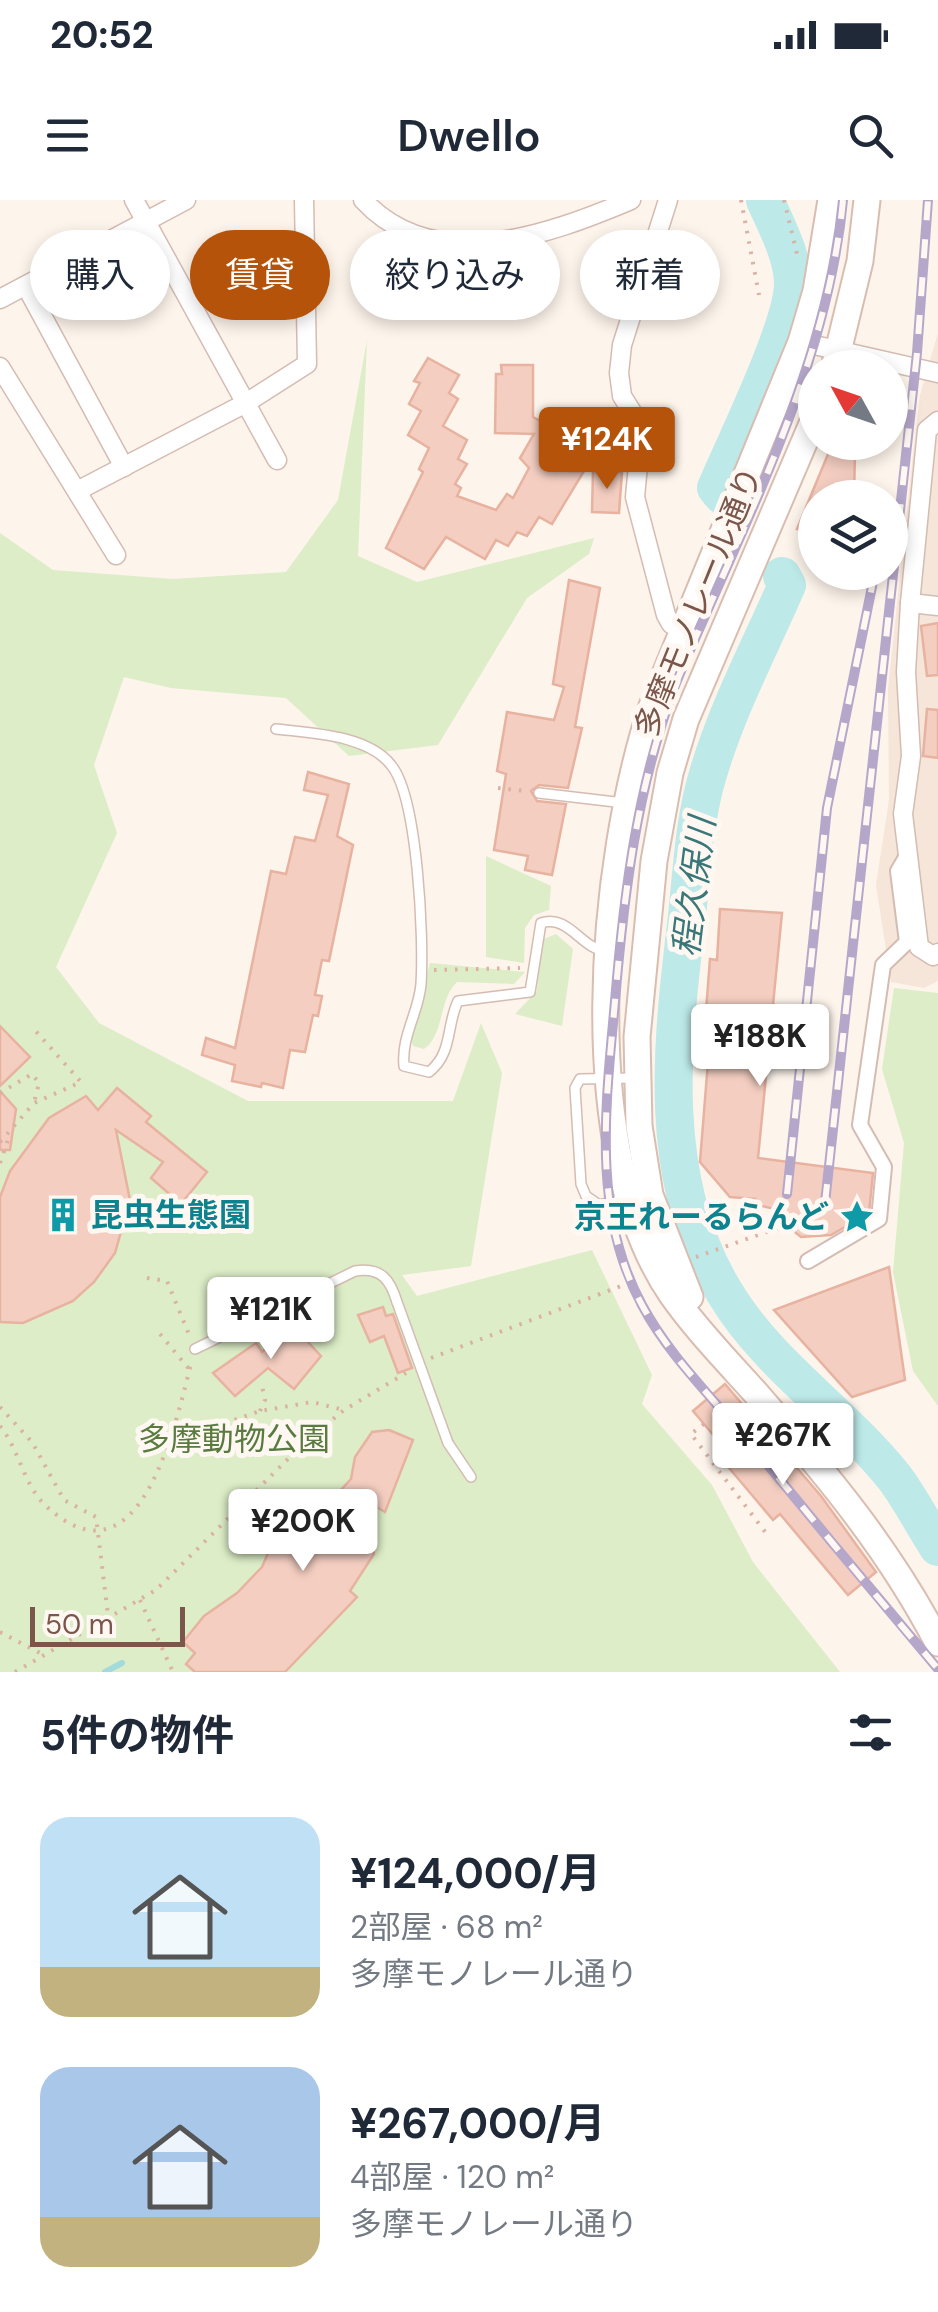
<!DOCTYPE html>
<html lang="ja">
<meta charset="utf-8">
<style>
body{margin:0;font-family:"DM Sans","Noto Sans JP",sans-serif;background:#f6f6f7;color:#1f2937;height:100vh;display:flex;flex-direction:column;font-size:38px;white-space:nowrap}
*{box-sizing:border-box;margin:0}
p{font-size:32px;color:#747a83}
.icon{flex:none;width:55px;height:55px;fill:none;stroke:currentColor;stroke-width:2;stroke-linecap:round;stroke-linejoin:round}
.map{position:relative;height:1472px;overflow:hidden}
.details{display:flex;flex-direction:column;background:#fff;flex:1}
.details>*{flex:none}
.guide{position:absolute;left:30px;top:30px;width:880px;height:90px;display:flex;gap:20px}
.needle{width:65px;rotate:310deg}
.controls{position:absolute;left:798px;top:150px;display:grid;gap:20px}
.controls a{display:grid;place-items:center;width:110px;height:110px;border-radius:50%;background:#fff;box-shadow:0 5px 15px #0003;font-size:50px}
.scale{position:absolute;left:30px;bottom:25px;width:155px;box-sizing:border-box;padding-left:10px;border:5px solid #7b564b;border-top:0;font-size:28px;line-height:35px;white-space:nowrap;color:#7b564b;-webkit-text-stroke:8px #fff8f2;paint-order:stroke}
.price{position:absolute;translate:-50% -85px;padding:0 22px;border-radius:10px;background:#fff;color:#222;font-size:32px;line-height:65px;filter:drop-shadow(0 2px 5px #0008)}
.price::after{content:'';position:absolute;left:50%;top:60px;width:30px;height:22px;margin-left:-15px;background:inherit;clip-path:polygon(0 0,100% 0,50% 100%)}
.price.on{background:#b45309;color:#fff}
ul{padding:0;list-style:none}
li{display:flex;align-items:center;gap:30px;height:250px;padding:0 40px}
li span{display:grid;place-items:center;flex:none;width:280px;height:200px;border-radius:30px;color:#555}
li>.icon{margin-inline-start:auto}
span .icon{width:120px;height:120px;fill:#fffc;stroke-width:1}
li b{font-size:42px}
h2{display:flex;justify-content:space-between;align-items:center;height:120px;padding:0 40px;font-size:42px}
.chip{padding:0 35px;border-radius:45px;background:#fff;box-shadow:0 5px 15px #0003;font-size:35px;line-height:90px}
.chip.on{background:#b45309;color:#fff}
.status{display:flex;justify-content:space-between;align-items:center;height:70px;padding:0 50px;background:#fff;direction:ltr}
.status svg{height:28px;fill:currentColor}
header{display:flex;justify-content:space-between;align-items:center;height:130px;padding:0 40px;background:#fff;font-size:45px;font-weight:600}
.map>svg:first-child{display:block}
.residential{fill:#f6e5d9}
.green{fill:#dcedc7}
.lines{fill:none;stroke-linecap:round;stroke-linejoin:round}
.stream{stroke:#a3dbdc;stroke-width:6}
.river{stroke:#bde9e9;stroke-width:38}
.building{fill:#f4cec1;stroke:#e8b2a0;stroke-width:2.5}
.service-casing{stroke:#d4bcb2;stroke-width:12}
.pedestrian-casing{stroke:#d4bcb2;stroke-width:18}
.minor-casing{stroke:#d4bcb2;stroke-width:21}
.secondary-casing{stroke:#d9bdb1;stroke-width:29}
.path{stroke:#dab1a3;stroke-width:4;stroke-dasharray:2.5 8;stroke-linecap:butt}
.service{stroke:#fff;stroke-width:9}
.pedestrian{stroke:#fff;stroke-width:14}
.minor{stroke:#fff;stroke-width:18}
.secondary{stroke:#fff;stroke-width:25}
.rail-casing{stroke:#b5a7ca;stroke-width:10}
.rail{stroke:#fff8f2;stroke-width:6;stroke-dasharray:19;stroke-linecap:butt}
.service-bridge-casing{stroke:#d4bcb2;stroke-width:12;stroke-linecap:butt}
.service-bridge{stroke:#fff;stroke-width:9}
.labels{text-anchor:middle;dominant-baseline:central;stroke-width:10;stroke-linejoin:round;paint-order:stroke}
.street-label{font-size:32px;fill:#7b564b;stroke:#fff8f2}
.culture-label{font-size:32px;font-weight:bold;fill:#0d838f;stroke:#fff8f2;text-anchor:start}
.park-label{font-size:32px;fill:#597b40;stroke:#fff8f2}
.water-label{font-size:35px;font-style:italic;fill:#3a7779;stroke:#fff8f2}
</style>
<div class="status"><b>20:52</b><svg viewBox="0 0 49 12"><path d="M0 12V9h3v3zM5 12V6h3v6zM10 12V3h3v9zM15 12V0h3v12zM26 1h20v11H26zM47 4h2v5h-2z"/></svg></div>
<header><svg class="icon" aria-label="menu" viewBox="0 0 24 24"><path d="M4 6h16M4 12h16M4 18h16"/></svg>Dwello<svg class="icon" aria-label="search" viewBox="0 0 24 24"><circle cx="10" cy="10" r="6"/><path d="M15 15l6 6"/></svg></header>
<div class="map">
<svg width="938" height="1472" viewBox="0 0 938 1472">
<rect width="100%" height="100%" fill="#fdf4eb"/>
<path class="residential" d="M938,133v648l-14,7 -33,-6 -15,-97 13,-85 -1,-111 24,-226 8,-68z"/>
<g class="green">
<path d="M367,140l-9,216 59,26 177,-44 -5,16 -62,44 -89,147 -89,11 -63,-58 -115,-10 -47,-11 -30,88 23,68 -61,134 43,56 149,78h205l28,-78 21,50 -31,193 -69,9 15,21 175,-46 60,125 -10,29 70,81 41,77 87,110h-840v-1139l53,37 120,9 113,-7 52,-72z"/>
<path d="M486,656l65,30 -2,24 -15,5 -9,13 -1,35 -38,-6z"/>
<path d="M556,734l17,15 -11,77 -47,-12 22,-23 4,-51z"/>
<path d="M430,763l95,9 -11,12 -57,-2c-19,18 -12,52 -33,67l-11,-3 -2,-7z"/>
<path d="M894,788l44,5v413l-25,-35 -20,-99 11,-129 -22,-74z"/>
</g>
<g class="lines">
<path class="stream" d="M105,1472l17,-9"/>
<g class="river">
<path d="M722,295l-6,-7c19,-45 78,-164 77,-206 -1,-28 -17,-57 -28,-82"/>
<path d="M782,376l5,9c-27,62 -60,124 -79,189 -14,46 -16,95 -21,142 -15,126 -32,263 38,377 43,72 117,119 169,184 16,21 29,47 44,70"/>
</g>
</g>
<g class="building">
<path d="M428,158l31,17 -10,18 9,6 -15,27 24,14 -9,19 9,5 -12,20 6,4 -4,8 39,14 11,-16 6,4 16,-30 -9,-10 14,-24 -39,-1 1,-59h6l-1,-9h32v52l43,24 -10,18 8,4 -4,8h14l-32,53 -13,-7 -12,19 -10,-4 -9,14 -12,-6 -11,19 -39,-22 -22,32 -38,-21 37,-76 -4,-3 10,-21 -21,-13 13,-24 -12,-7 11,-21 -6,-2z"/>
<path d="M831,247l24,6 -1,45h-39v37l-18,-6z"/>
<path d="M593,271l29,1 -3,41 -27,-1z"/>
<path d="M569,380l31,8 -25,139 7,1 -14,60 -29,-3 -8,6 6,10 29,3 -14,71 -27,-5 3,-14 -34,-6 12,-76 -9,-3 10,-59 47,8 10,-33 -11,-3z"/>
<path d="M938,423v52l-11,1 -6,-50z"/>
<path d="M927,509l11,1v48l-15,-2z"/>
<path d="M308,572l41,12 -12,52 16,9 -24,116 -7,-1 -7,35 7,1 -4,20 -5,-1 -8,37 -15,-2 -7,38 -21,-5 -1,4 -29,-6 3,-16 -33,-10 4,-17 29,10 36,-177 15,3 9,-37 20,4 13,-46 -24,-5z"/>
<path d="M720,709l62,4 -24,245 115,15 -4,40 -38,22 -30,2 -15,-12 -7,-15 -25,-6 1,-5 -25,-2 -30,-35 11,-138h-6l5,-65 7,1z"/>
<path d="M0,826l30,31 -30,29z"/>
<path d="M117,888l34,28 -5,6 61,50 -26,32 -30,-26 12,-16 -47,-32 14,70 -15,53 -21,29 -21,19 -50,22 -23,-1v-125l10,-26 39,-53 37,-22 12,14z"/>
<path d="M0,891l16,18 -6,41h-10z"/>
<path d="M889,1067l16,113 -53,17 -78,-87z"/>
<path d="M383,1107l3,9 7,-2 19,54 -14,5 -14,-37 -14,6 -12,-27z"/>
<path d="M293,1126l28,30 -27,33 -26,-21 -33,28 -22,-23 43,-30 6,9z"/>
<path d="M725,1184l96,112 55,76 -28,23 -68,-81 -7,6 -49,-58 7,-6 -38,-45z"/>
<path d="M389,1230l24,10 -28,72 -17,-10 6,52 -24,37 7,6 -72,75h-90l-9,-8 9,-11 -12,-11 21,-26 33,-23 25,-26 9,-21 35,-24 3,-15 11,-12 18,-2 13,-14 4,-22 17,-25z"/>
</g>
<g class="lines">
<g class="service-casing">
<g id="service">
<path d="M276,529c35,4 92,6 115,36 27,32 33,175 30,219 -2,28 -20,52 -17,82l25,6c24,-19 17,-46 29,-71l72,-9 11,-69c28,-9 40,26 65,28"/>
<path d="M539,593l85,10"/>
<path d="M628,999l-29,6 -13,-9 -5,-12 -6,-96 5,-9 54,-1"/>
<path d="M195,1149l160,-78c26,-4 35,8 42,31"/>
<path d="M448,1243l23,34"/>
</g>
</g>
<g class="pedestrian-casing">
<path id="pedestrian" d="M808,1061l71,-42 5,-52 -24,-42 23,-160 24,-23 -9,-71 10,-17"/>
</g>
<g class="minor-casing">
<g id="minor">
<path d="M134,0l143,260"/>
<path d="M363,0c71,77 185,35 268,0"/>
<path d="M668,0l-46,145 -3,28 3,23 12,19 6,29 -5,53 31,118 5,9 13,5"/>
<path d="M26,86l98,181"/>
<path d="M0,99l186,-99"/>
<path d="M801,142l137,31"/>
<path d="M0,167l116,188"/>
<path d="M938,221l-11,9 -17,173 -4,69 5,84 -8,58 16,133 14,9 5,-3"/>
<path d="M79,290l167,-87 61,-39 -3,-164"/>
<path d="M910,403l28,3"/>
</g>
</g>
<g class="secondary-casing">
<g id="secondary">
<path d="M831,0l-15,91 -15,51 -149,364c-52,157 -78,447 20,589 26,37 59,70 89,104 67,77 130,153 177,244"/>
<path d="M834,168l26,-107 7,-61"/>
<path d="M690,1097l-40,-102 -11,-69 -2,-89 17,-176 16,-88 16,-54 129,-302"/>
</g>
</g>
<g class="path">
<path d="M741,0l18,95"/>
<path d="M784,0l13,54"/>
<path d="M583,243l40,5"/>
<path d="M498,588l27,3"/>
<path d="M434,770l86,-2"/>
<path d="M0,893l32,-19 7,9 -5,20"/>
<path d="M0,942l34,-39 47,-21 -48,-54"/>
<path d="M0,963l10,-29"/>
<path d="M696,1057l90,-32"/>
<path d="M147,1078l20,3 23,56"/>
<path d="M160,1134l29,35"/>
<path d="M431,1158l206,-78"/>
<path d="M0,1207l32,35 32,58 32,17 12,98"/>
<path d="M260,1211l5,-11 -4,-19"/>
<path d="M174,1223l31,7 55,-19 52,-9 32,8"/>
<path d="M704,1224l-13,10 78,103"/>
<path d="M0,1226c19,23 24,60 46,80 95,88 130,-85 146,-146"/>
<path d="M140,1400l33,72"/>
<path d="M0,1432l42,22"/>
<path d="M15,1472l141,-82 146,-145 42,-35 62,-37"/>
</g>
<use href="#service" class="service"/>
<use href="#pedestrian" class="pedestrian"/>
<use href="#minor" class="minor"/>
<use href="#secondary" class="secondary"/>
<g class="rail-casing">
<g id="rail">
<path d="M843,0c-16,170 -102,328 -167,483 -39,103 -52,210 -61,318 -9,103 -24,210 27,304 26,49 67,89 102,131 64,78 129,156 194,233"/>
<path d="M787,994l40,-386 48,-236"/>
<path d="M825,1003l92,-850 11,-153"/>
</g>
</g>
<use href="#rail" class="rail"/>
<g class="service-bridge-casing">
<path id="service-bridge" d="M397,1102l51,141"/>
</g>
<use href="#service-bridge" class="service-bridge"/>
</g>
<defs>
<g id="building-bare" transform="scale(2.7)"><path d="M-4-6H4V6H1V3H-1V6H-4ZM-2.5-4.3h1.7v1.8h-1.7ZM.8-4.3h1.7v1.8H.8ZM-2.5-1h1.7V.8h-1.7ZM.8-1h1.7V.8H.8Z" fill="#0f9aa8" stroke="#fff8f2" stroke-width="2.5" paint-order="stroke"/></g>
<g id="sight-bare" transform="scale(2.7)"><path d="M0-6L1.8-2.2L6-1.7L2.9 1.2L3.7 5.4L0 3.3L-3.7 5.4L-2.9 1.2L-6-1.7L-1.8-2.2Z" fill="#0f9aa8" stroke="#fff8f2" stroke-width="2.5" paint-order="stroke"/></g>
</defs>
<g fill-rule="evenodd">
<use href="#building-bare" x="63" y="1015"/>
<use href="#sight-bare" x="857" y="1017"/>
</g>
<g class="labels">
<g class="street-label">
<text transform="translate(698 402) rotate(-68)">多摩モノレール通り</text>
</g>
<g class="culture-label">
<text x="91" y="1015">昆虫生態園</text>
<text x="829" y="1017" text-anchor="end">京王れーるらんど</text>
</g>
<g class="park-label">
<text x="234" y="1239">多摩動物公園</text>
</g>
<g class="water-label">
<text transform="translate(694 687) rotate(-83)">程久保川</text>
</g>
</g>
</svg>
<div class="controls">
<a><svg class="needle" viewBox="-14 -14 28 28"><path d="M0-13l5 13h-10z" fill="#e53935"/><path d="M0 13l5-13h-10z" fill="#747a83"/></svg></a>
<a><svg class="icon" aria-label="layers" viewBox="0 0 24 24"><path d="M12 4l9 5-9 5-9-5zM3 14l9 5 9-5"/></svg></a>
</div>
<div class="scale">50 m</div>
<b class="price on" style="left:607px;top:292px">¥124K</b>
<b class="price" style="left:760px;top:889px">¥188K</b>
<b class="price" style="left:271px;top:1162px">¥121K</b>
<b class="price" style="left:783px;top:1288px">¥267K</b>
<b class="price" style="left:303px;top:1374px">¥200K</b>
<div class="guide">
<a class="chip">購入</a>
<a class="chip on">賃貸</a>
<a class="chip">絞り込み</a>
<a class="chip">新着</a>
</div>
</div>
<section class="details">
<h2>5件の物件<svg class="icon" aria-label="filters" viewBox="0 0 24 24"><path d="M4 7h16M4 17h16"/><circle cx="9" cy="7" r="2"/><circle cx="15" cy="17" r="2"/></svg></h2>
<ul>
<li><span style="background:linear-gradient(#bfe0f5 75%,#c2b280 0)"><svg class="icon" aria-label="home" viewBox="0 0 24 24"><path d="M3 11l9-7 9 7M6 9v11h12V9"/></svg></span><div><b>¥124,000/月</b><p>2部屋 · 68 m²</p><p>多摩モノレール通り</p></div></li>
<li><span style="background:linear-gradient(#a9c7e8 75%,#c2b280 0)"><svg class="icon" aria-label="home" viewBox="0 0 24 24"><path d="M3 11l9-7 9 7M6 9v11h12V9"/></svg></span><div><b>¥267,000/月</b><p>4部屋 · 120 m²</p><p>多摩モノレール通り</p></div></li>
</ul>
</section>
